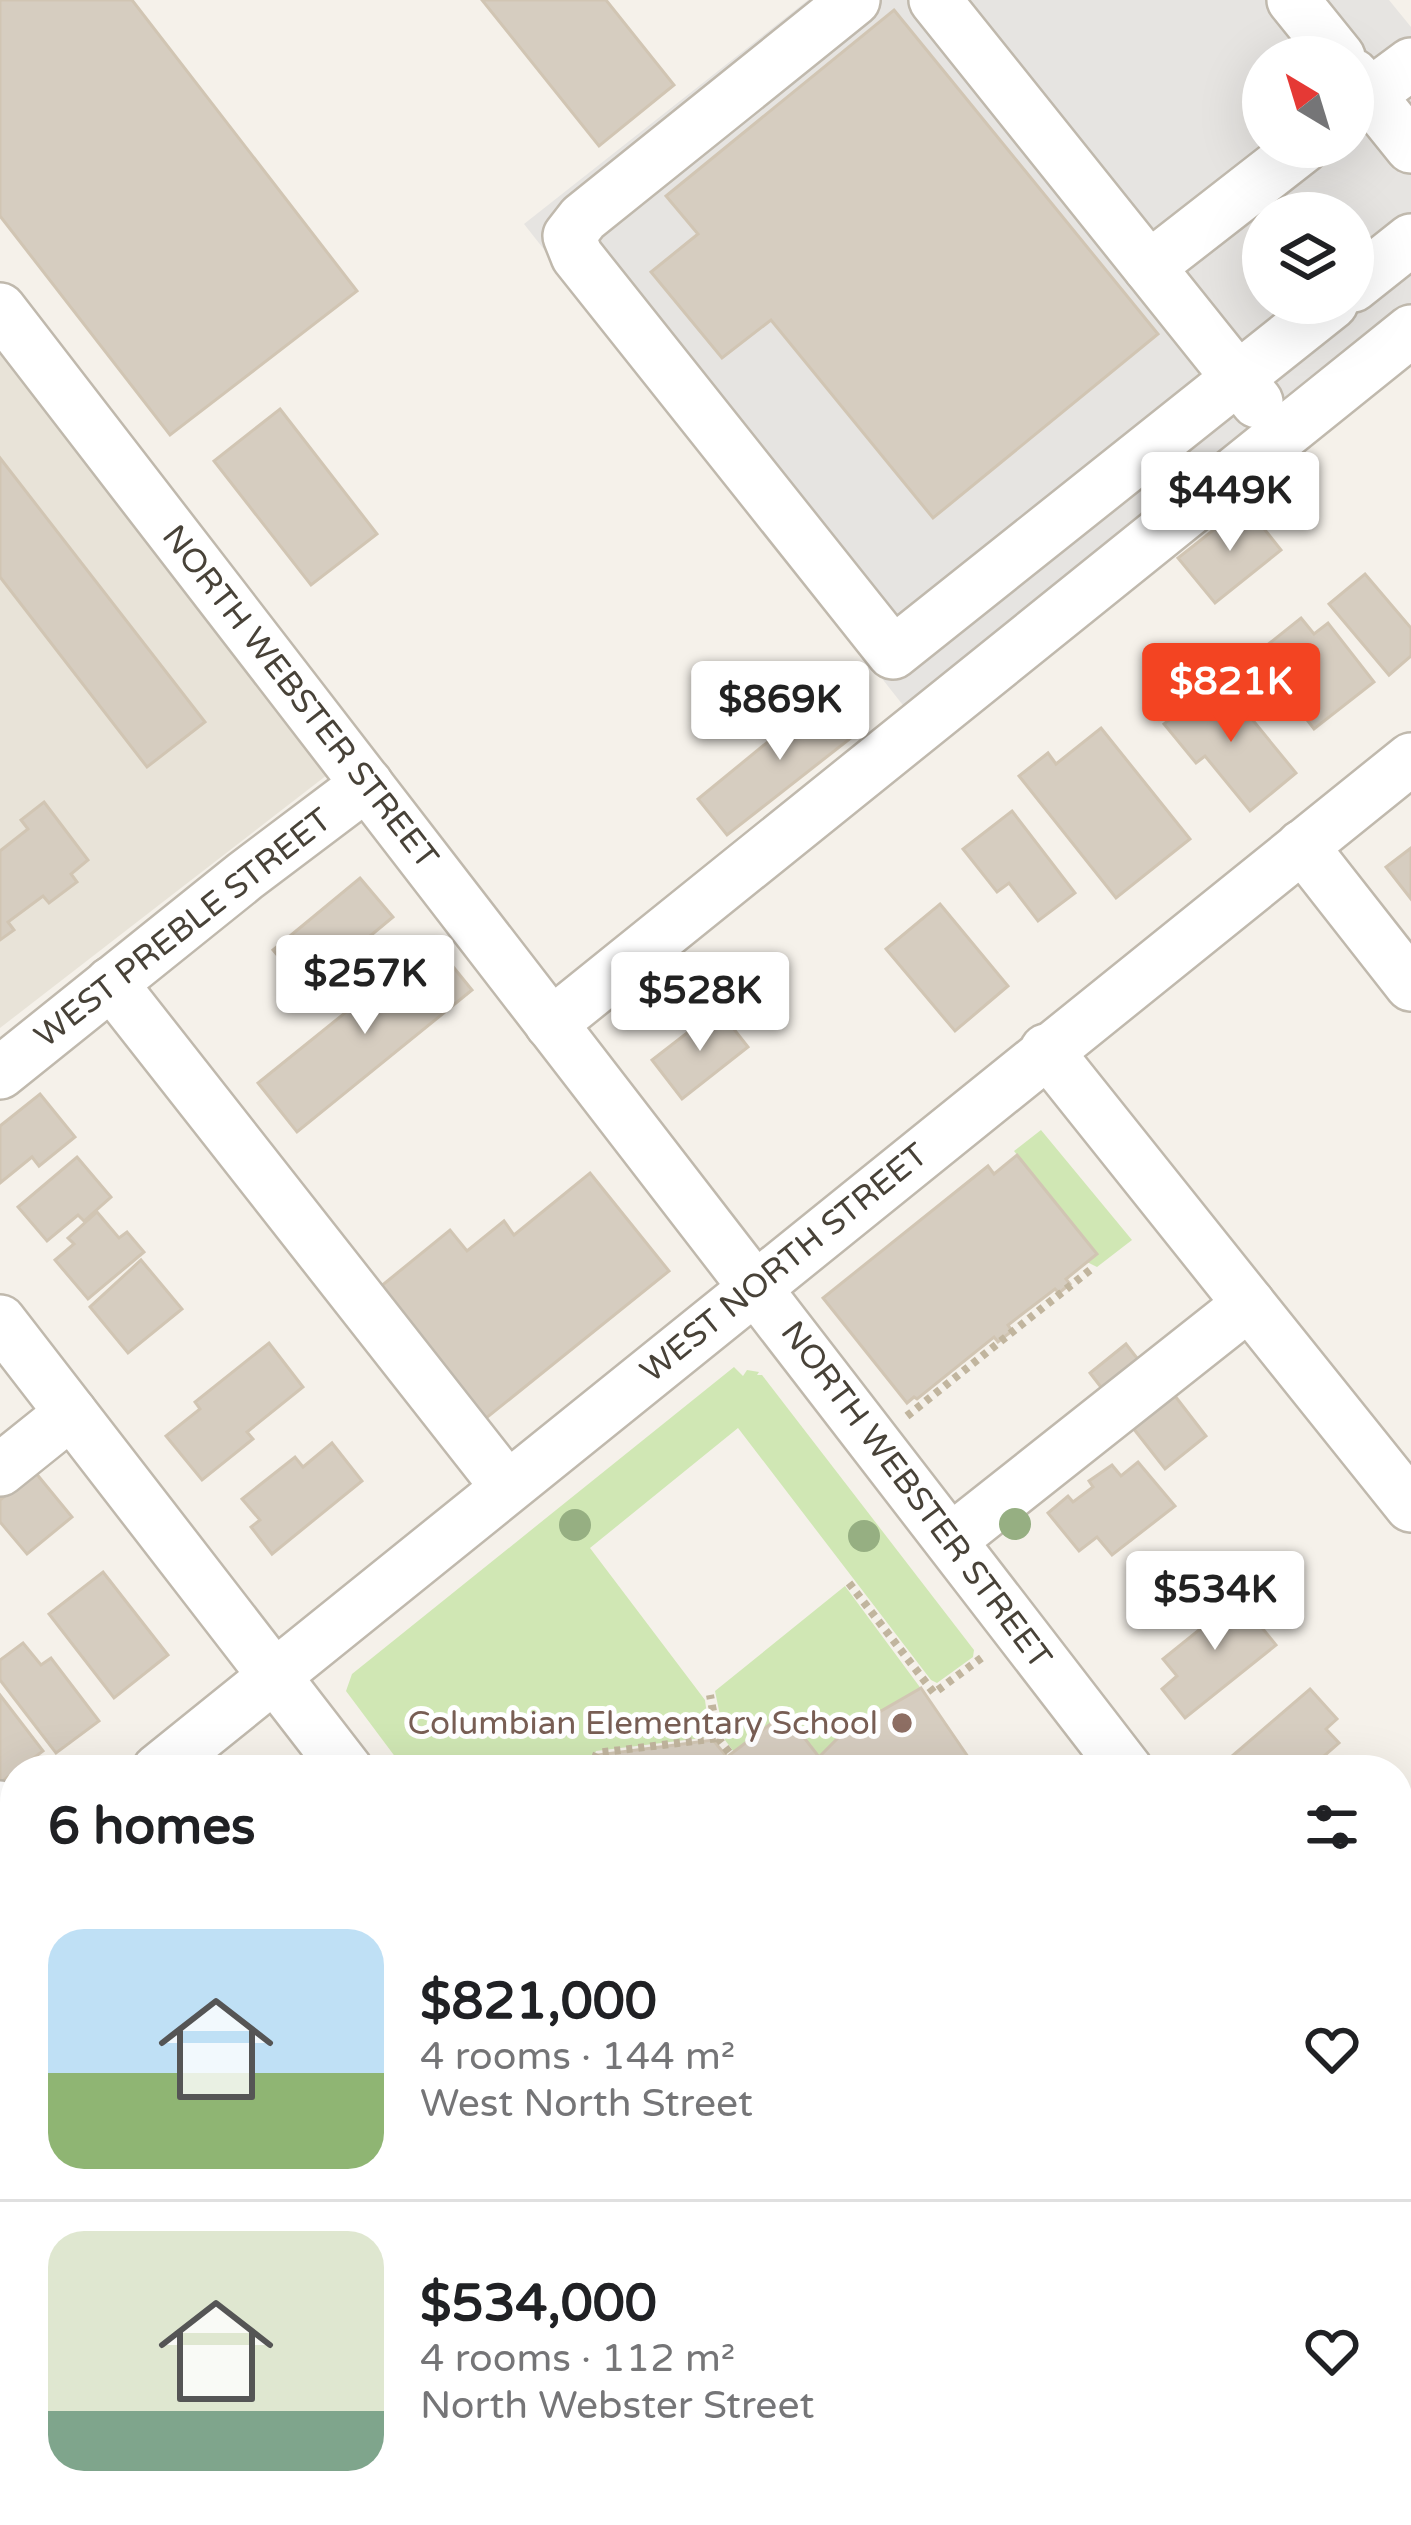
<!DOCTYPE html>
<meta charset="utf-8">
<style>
body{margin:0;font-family:"Varela Round",sans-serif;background:#f2f2f2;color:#202124;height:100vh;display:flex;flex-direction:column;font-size:45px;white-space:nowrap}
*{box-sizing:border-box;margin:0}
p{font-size:39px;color:#757577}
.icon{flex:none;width:66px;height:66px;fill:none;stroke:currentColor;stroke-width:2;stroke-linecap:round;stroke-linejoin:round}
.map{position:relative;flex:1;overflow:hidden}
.sheet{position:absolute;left:0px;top:1755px;width:1413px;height:771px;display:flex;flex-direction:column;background:#fff;border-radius:48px 48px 0 0;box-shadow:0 12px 48px #0002}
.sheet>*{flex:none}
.needle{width:78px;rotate:322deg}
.fabs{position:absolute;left:1242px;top:36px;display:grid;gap:24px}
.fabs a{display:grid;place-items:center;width:132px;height:132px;border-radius:50%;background:#fff;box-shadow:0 12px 48px #0002;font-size:60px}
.price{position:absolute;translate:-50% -102px;padding:0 27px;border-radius:12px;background:#fff;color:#222;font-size:39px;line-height:78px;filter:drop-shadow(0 3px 6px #0008)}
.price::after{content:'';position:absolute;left:50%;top:72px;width:36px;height:27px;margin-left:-18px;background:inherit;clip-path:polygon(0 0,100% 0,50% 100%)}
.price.on{background:#f34422;color:#fff}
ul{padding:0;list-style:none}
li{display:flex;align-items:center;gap:36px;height:300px;padding:0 48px}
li+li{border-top:3px solid #e0e0e0}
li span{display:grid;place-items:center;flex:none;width:336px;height:240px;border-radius:36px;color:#555}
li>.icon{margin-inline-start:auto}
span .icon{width:144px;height:144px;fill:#fffc;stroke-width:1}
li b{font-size:51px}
h2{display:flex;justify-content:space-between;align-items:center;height:144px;padding:0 48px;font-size:51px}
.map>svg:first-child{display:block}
.residential{fill:#e8e3d8}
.green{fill:#d0e7b4}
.parking{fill:#e6e4e1;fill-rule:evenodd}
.building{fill:#d6cdc0;stroke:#d1c5b3;stroke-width:3}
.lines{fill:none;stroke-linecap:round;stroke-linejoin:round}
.minor-casing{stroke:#c0b9ad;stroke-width:56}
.path{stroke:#c1b59e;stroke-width:8;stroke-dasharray:6 6;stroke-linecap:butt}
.minor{stroke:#fff;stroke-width:51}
.tree{fill:#96af82}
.education-dot{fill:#8d6e63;stroke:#fff;stroke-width:4.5}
.labels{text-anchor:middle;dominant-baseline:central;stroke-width:10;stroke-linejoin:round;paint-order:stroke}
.street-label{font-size:33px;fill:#484238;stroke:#fff}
.education-label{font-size:33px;fill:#785e54;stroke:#fff;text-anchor:end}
</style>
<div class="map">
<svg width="1411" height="2525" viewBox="0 0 1411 2525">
<rect width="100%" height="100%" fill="#f5f1ea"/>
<path class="residential" d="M0,352l327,423 -327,253z"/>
<g class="green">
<path d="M1041,1130l91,110 -35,27 -10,-5 9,-8 -82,-103z"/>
<path d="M734,1367l9,9 4,-6 12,2 -2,3h5l212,275 -1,7 -36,26 -6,-3 -193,-252 -148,120 115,152 5,37 -114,14 -8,19h-183l-59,-79 6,-17z"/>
<path d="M845,1586l77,104 -79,43 -24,24 -85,-5 -9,-12 -10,-49z"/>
</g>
<path class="parking" d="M808,0h581l22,27v283l-505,399 -382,-485zM1263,57h90v90h-90zM1263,213h90v90h-90z"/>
<g class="building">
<path d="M0,0h132l225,291 -187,144 -170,-219z"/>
<path d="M482,0h124l68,85 -75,61z"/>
<path d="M894,10l264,324 -225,184 -162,-198 -49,38 -71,-86 47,-38 -32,-38z"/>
<path d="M280,409l97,125 -66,51 -97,-124z"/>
<path d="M0,458l205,264 -58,45 -147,-190z"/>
<path d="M1245,505l36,45 -66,53 -37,-45z"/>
<path d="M1365,574l46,54v28l-22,19 -60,-71z"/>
<path d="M1301,618l13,16 14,-11 46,59 -60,47 -58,-75z"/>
<path d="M1219,679l77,94 -46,38 -45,-55 -9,7 -32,-39z"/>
<path d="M830,691l31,39 -134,105 -29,-36z"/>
<path d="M1101,728l89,111 -74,59 -97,-122 29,-23 8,11z"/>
<path d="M44,802l44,58 -17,14 6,8 -28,21 -6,-7 -35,26 6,8 -14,10v-89l28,-22 -7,-9z"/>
<path d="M1012,811l63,82 -37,28 -29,-38 -12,9 -34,-43z"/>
<path d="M1411,848v51l-25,-32z"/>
<path d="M360,878l33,39 -35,29 7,8 -42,34 -12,-14 -11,8 -27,-32z"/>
<path d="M940,904l68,82 -53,45 -69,-82z"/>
<path d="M433,942l39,48 -175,142 -39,-49z"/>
<path d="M718,1009l30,38 -66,52 -30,-39z"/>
<path d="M40,1094l35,43 -36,29 -7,-9 -32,26v-57z"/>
<path d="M1017,1155l80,99 -31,25 4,5 -11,9 -4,-4 -47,36 4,6 -14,11 -4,-5 -77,62 -3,-2 -7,6 -84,-105 165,-132 6,8z"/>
<path d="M77,1157l34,40 -27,24 -6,-6 -31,26 -29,-34z"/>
<path d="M590,1173l79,98 -194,156 -106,-131 81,-66 17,21 37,-30 10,14z"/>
<path d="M97,1212l22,26 8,-6 17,20 -56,47 -33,-39 19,-16 -6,-6z"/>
<path d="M141,1260l41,49 -54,44 -38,-46z"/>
<path d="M269,1343l34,44 -56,45 6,7 -51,41 -36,-44 34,-27 -5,-7z"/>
<path d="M1126,1344l21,27 -36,29 -21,-27z"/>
<path d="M1175,1396l31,40 -41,33 -32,-41z"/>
<path d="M332,1443l30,38 -90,73 -21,-27 9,-7 -18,-21 53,-42 8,10z"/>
<path d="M1138,1462l37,44 -63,49 -15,-18 -18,14 -31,-38 20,-17 5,6 20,-15 -4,-6 23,-16 9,11z"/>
<path d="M35,1472l37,45 -45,37 -27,-32v-22z"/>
<path d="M103,1572l65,83 -54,43 -65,-84z"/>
<path d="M1229,1587l47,58 -91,73 -23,-29 15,-13 -14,-17 41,-33 -9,-11z"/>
<path d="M23,1643l18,22 10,-7 48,63 -43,32 -56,-73v-20z"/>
<path d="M921,1688l56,82h-386l6,-15 116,-15 14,17 58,-44 34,44 24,-24z"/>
<path d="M1310,1689l27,30 -11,10 13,14 -31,27h-66l-11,-13z"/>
<path d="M0,1695l43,56 -43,32z"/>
<path d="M1398,1832l13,15v52l-3,3 -10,-11z"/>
<path d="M0,2001l15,19v51l-6,-8 -9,7z"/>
<path d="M1411,2334v56l-13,10v-55z"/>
<path d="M13,2393l2,92 -15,13v-94z"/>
<path d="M252,2511h83l-17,14h-73l11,-9z"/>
<path d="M1068,2511h64l11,14h-93z"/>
</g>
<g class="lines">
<g class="minor-casing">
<g id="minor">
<path d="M854,0l-271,218 -14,18 8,20 316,397 439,-350"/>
<path d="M935,0l322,402"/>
<path d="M1293,0l46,57"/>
<path d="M1353,75l58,72"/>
<path d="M1353,107l58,-43"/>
<path d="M1149,267l154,-120"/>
<path d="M1353,286l58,-46"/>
<path d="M0,309l1127,1461"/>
<path d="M1302,846l109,139"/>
<path d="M111,983l396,504"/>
<path d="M551,1024l860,-693"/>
<path d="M1046,1050l203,254"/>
<path d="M0,1073l245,-197 122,-92"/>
<path d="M0,1321l347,449"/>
<path d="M0,1470l71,-57"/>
<path d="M951,1540l298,-236 162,202"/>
<path d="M158,1770l1253,-1011"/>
<path d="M0,1807l15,19"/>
<path d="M0,1897l15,-12"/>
<path d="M1398,2028l13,-11"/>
<path d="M1398,2126l13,17"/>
<path d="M0,2287l15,19"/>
<path d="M173,2511l11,14"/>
<path d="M543,2511l11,14"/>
<path d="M916,2511l11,14"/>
<path d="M1296,2511l11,14"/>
<path d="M777,2525l18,-14"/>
</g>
</g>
<g class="path">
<path d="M907,1416l183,-146"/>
<path d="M849,1583l85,110 50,-37"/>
<path d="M718,1738l13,17"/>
<path d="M590,1770l7,-17 121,-15 -8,-43"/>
</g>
<use href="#minor" class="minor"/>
</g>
<g class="tree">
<circle cx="1015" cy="1524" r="16"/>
<circle cx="575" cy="1525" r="16"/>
<circle cx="864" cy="1536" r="16"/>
</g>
<circle class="education-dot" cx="902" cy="1723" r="12"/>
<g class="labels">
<g class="street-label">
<text transform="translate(300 697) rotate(52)">NORTH WEBSTER STREET</text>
<text transform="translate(183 928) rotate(-38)">WEST PREBLE STREET</text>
<text transform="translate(784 1263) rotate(-39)">WEST NORTH STREET</text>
<text transform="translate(916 1495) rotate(53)">NORTH WEBSTER STREET</text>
</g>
<g class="education-label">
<text x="878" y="1723">Columbian Elementary School</text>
</g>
</g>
</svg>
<div class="fabs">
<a><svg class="needle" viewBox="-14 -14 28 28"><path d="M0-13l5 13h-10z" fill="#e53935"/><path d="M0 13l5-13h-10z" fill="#757577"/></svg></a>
<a><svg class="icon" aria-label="layers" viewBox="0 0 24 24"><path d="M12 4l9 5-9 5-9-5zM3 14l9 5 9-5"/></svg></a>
</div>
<b class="price" style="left:1230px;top:554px">$449K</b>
<b class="price on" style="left:1231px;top:745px">$821K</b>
<b class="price" style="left:780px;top:763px">$869K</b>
<b class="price" style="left:365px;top:1037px">$257K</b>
<b class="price" style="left:700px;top:1054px">$528K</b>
<b class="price" style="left:1215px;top:1653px">$534K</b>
<section class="sheet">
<h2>6 homes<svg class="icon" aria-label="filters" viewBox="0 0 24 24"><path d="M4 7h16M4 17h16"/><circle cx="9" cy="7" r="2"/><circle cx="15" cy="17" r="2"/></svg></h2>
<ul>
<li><span style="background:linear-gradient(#bfe0f5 60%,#8fb573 0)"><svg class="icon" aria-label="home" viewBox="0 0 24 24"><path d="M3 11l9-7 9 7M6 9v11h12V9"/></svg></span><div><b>$821,000</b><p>4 rooms · 144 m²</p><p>West North Street</p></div><svg class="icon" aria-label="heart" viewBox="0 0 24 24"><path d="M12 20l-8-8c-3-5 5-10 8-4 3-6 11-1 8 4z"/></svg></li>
<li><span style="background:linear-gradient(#dfe7d0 75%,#7fa58c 0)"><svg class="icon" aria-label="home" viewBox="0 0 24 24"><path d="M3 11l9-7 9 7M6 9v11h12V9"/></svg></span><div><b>$534,000</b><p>4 rooms · 112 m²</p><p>North Webster Street</p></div><svg class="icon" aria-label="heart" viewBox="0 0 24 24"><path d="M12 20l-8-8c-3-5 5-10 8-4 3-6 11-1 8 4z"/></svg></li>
</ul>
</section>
</div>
